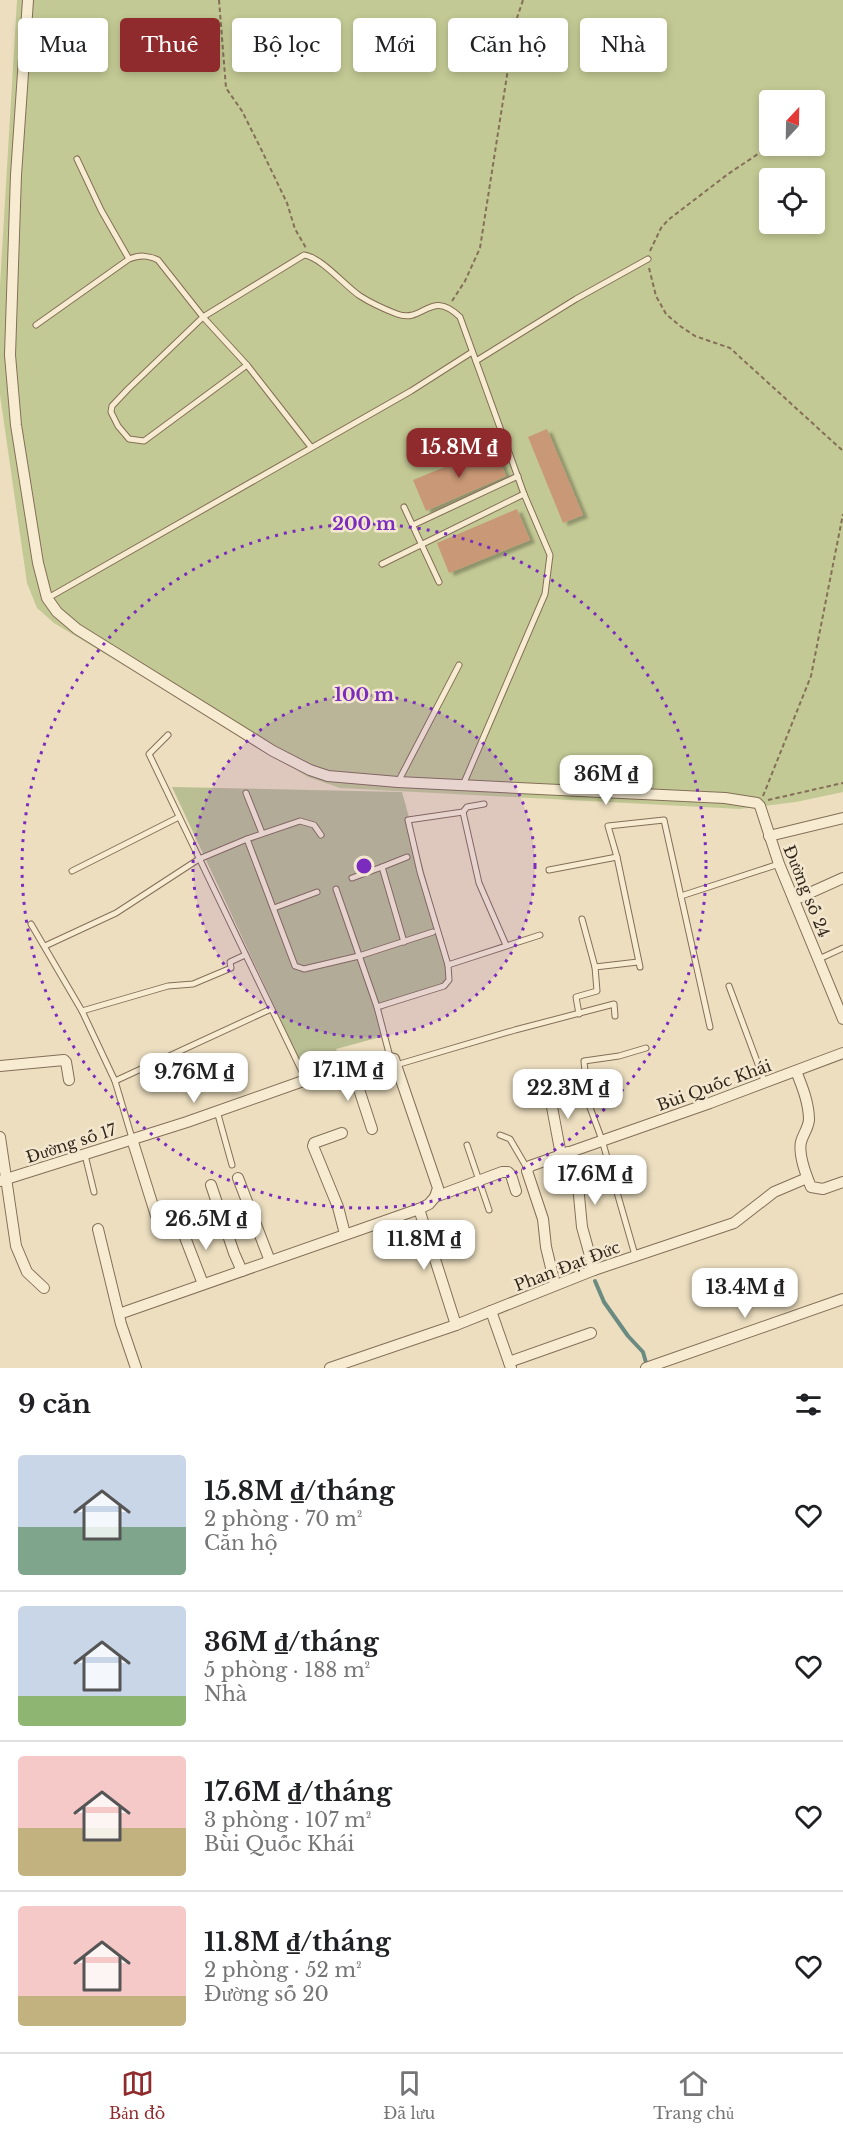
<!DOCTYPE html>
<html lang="vi">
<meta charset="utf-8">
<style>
body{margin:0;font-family:"Libre Baskerville",serif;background:#f6f6f6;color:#202124;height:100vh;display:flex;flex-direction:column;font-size:22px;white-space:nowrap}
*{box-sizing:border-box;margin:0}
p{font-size:20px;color:#757577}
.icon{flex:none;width:33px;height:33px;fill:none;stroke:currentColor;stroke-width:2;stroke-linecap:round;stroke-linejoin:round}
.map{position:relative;height:1368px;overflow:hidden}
.sheet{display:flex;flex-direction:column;background:#fff;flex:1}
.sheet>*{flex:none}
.top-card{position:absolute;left:18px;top:18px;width:807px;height:54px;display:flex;gap:12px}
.needle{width:39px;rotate:22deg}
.controls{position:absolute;left:759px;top:90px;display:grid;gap:12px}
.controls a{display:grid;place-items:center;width:66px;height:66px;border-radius:6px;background:#fff;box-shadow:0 3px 9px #0003;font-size:30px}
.price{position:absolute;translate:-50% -51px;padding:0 14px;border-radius:12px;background:#fff;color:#222;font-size:20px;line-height:39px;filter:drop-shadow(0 2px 3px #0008)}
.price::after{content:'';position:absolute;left:50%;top:36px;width:18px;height:14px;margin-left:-9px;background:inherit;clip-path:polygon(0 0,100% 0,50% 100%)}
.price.on{background:#902b2d;color:#fff}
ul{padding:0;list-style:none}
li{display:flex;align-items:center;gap:18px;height:150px;padding:0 18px}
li+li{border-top:2px solid #e0e0e0}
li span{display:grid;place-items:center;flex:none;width:168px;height:120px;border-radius:6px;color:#555}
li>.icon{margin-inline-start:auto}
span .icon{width:72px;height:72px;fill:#fffc;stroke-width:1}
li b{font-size:26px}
h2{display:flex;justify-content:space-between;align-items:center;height:72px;padding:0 18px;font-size:26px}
.tag{padding:0 21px;border-radius:6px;background:#fff;box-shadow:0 3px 9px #0003;font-size:21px;line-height:54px}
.tag.on{background:#902b2d;color:#fff}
.tab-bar{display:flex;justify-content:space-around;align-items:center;height:84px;border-top:2px solid #e0e0e0;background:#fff;font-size:16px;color:#757577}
.tab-bar a{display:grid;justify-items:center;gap:3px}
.tab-bar .on{color:#902b2d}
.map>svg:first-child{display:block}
.green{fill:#c3c994;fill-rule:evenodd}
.cemetery{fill:#b9be93}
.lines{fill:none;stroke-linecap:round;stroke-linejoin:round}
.stream{stroke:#6a8b82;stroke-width:4}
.building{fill:#c99876;filter:url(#shadow)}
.service-casing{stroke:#846f58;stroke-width:7}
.minor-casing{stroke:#846f58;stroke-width:12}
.path{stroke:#846f58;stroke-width:2;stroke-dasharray:4.5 3;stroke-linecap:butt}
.service{stroke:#f7ecd2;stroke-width:5}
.minor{stroke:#f7ecd2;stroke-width:10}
.ring{fill:none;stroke:#7b2cbf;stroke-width:3;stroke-dasharray:3 6}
.labels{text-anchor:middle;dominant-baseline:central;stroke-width:5;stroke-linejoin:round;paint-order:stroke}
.street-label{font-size:16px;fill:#34271c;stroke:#f3e8cf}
.centre{fill:#7b2cbf;stroke:#f3e8cf;stroke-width:3}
.ring-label{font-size:18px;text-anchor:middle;font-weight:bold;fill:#7b2cbf;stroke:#f3e8cf;stroke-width:5;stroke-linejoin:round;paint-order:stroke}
</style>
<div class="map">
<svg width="843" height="1368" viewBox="0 0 843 1368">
<defs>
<filter id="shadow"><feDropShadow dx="5" dy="3" stdDeviation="1.5" flood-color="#0004"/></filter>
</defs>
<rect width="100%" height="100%" fill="#ecdebf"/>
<path class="green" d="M17,0h826v792l-47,10 -56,7 -400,-21 -32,-11 -254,-154 -17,-15 -10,-25 -27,-188v-110zM770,100h44v46h-44zM770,178h44v46h-44z"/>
<path class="cemetery" d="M172,787l230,5 49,177 -3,13 -72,30 8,24 -48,13 7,15 -37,10z"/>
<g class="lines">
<path class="stream" d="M595,1281l9,21 24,34 15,16 4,14"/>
</g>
<g class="building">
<path d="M547,429l36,86 -20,8 -35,-86z"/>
<path d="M494,447l12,29 -80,35 -13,-31z"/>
<path d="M517,509l13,31 -81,33 -12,-30z"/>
</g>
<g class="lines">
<g class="service-casing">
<g id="service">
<path d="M77,159l24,51 28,49"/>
<path d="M36,325l93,-66c11,-4 18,-4 29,1l45,57 44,48 64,82"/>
<path d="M476,361l100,-62 72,-40"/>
<path d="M247,365l-103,76 -15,-2 -11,-13 -7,-14 1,-6 16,-17 75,-72 101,-62c17,2 40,30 56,41 11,7 24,13 37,18 27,10 33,-26 63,3l64,177 26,61 -5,39 -82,191"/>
<path d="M404,507l35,75"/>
<path d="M413,525l105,-49"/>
<path d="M382,564l142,-70"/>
<path d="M48,598l363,-207 61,-39"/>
<path d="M168,735l-19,19 157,326"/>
<path d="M398,782l61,-117"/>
<path d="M246,793l16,40"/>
<path d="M463,812l16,71 27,62"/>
<path d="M247,839l53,-18 14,4 7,10"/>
<path d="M549,870l68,-13"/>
<path d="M72,871l107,-54"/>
<path d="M352,878l30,-11"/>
<path d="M336,889l41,118 13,50"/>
<path d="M681,896l98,-32"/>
<path d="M274,908l43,-16"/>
<path d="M582,919l13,48"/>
<path d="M31,924l51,87 33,70 17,57"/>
<path d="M404,942l-22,-75 25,-10"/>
<path d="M45,946l71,-33 83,-54 48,-20 48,127 9,3 55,-13 74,-24"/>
<path d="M819,959l24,-11"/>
<path d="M448,965l92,-30"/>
<path d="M640,967l-23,-110 -9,-31 56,-6 46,207"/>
<path d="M729,986l36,97"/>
<path d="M377,1007l67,-21 5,-6 -1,-15 -28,-93 -12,-52 55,-8 4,-5 17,-3"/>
<path d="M82,1011l86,-25 25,-2 38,-16 -1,-6 15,-7"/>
<path d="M579,1014l-3,-17 21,-6 -2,-24 43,-5"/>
<path d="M396,1065l119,-35 99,-26 1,12"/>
<path d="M115,1081l156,-72"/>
<path d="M217,1111l15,54"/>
<path d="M500,1135l10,4 17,29"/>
<path d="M467,1145l22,65"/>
<path d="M85,1155l9,37"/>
<path d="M635,1255l-33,-115 -14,-38 -4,-41 35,-5 27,-8"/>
</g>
</g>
<g class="minor-casing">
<g id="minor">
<path d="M28,0l-12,175 -6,180 6,70 22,138 9,35 10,14 20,17 196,122 37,19 18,6 70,6 327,16 32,5 3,3 19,58 64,155"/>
<path d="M769,836l74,-18"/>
<path d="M794,900l49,-22"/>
<path d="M351,1065l21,64"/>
<path d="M0,1066l64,-6 2,2 3,18"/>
<path d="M796,1071c6,15 13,32 13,49 -1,9 -6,14 -8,22 -3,13 5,33 10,45l12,2 20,-7"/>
<path d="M549,1091l12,64"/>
<path d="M342,1133l-28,10 -1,3 25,61 7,27"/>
<path d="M0,1137l16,109 11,26 17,16"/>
<path d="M132,1139l26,83"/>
<path d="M568,1152l9,23 5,52 12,43"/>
<path d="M238,1178l32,83"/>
<path d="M0,1181l187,-59 119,-42 78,-23 10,2 2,6 42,123 -3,9"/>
<path d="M211,1185l23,68 8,18"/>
<path d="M419,1209l37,116"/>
<path d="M181,1227l22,57"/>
<path d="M98,1229l23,95 15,44"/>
<path d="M555,1284l-9,-37 -3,-28 -16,-48 3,-5 180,-63 133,-50"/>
<path d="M491,1311l20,57"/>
<path d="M119,1314l300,-105 10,-5 6,-7 67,-25h6l3,3 5,16"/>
<path d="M509,1362l82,-29"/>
<path d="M330,1368l126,-43 138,-55 140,-47 40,-31 33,-14"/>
<path d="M646,1368l197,-69"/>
</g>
</g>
<g class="path">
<path d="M219,0l7,88 16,23 20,40 25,52 8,26 11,19"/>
<path d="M650,251l11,-23 7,-8 60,-46 42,-28"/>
<path d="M649,268l7,28 10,18 14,12 15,10 35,12 113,103"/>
<path d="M452,301l13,-20 15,-33 35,-224 8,-24"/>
<path d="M763,796l48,-120 32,-162"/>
<path d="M768,800l75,-17"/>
</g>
<use href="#service" class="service"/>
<use href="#minor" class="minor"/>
</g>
<circle cx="364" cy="866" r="171" fill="#7b2cbf" fill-opacity=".12"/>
<g class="ring">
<circle cx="364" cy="866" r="171"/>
<circle cx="364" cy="866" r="342"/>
</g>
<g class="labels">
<g class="street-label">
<text transform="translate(807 891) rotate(68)">Đường số 24</text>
<text transform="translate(714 1085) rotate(-20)">Bùi Quốc Khái</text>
<text transform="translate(71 1143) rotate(-18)">Đường số 17</text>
<text transform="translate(567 1266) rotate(-21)">Phan Đạt Đức</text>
</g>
</g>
<circle cx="364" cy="866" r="9" class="centre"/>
<g class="ring-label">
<text x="364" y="530">200 m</text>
<text x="364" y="701">100 m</text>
</g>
</svg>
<div class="controls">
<a><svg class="needle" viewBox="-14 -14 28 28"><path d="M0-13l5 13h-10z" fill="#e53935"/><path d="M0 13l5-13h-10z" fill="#757577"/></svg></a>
<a><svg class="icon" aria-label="locate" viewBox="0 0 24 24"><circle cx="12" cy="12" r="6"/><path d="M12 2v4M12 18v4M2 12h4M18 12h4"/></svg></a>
</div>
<b class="price on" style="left:459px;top:479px">15.8M ₫</b>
<b class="price" style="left:606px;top:806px">36M ₫</b>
<b class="price" style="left:348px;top:1102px">17.1M ₫</b>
<b class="price" style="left:194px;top:1104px">9.76M ₫</b>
<b class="price" style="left:568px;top:1120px">22.3M ₫</b>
<b class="price" style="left:595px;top:1206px">17.6M ₫</b>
<b class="price" style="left:206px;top:1251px">26.5M ₫</b>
<b class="price" style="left:424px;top:1271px">11.8M ₫</b>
<b class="price" style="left:745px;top:1319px">13.4M ₫</b>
<div class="top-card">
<a class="tag">Mua</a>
<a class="tag on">Thuê</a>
<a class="tag">Bộ lọc</a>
<a class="tag">Mới</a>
<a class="tag">Căn hộ</a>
<a class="tag">Nhà</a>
</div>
</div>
<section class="sheet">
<h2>9 căn<svg class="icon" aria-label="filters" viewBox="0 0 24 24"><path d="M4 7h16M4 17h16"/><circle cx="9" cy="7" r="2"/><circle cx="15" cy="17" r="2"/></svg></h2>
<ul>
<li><span style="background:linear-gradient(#c9d6e8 60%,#7fa58c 0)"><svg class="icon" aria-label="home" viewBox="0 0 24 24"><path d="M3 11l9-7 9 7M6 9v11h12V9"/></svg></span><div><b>15.8M ₫/tháng</b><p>2 phòng · 70 m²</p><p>Căn hộ</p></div><svg class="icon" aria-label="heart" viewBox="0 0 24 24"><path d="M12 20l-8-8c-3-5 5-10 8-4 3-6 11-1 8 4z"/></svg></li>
<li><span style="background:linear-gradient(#c9d6e8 75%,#8fb573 0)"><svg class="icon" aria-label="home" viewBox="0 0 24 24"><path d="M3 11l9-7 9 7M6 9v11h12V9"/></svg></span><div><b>36M ₫/tháng</b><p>5 phòng · 188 m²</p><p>Nhà</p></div><svg class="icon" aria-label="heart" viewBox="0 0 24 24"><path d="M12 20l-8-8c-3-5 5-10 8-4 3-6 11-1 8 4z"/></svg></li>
<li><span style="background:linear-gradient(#f6c9c9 60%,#c2b280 0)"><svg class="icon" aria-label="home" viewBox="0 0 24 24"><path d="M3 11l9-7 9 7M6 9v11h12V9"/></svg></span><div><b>17.6M ₫/tháng</b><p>3 phòng · 107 m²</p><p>Bùi Quốc Khái</p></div><svg class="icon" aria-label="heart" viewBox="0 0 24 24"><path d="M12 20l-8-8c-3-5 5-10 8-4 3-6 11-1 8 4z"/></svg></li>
<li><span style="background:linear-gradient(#f6c9c9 75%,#c2b280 0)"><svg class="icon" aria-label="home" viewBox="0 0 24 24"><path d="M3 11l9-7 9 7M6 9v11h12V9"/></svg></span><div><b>11.8M ₫/tháng</b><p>2 phòng · 52 m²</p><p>Đường số 20</p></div><svg class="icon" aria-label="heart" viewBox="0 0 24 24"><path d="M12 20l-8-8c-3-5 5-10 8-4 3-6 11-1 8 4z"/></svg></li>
</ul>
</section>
<nav class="tab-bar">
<a class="on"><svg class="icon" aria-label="map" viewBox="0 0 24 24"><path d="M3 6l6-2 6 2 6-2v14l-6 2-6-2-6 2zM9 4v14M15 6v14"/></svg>Bản đồ</a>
<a><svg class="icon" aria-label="saved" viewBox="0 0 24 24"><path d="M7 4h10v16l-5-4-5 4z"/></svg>Đã lưu</a>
<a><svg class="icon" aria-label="home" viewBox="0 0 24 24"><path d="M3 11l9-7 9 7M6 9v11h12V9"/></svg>Trang chủ</a>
</nav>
